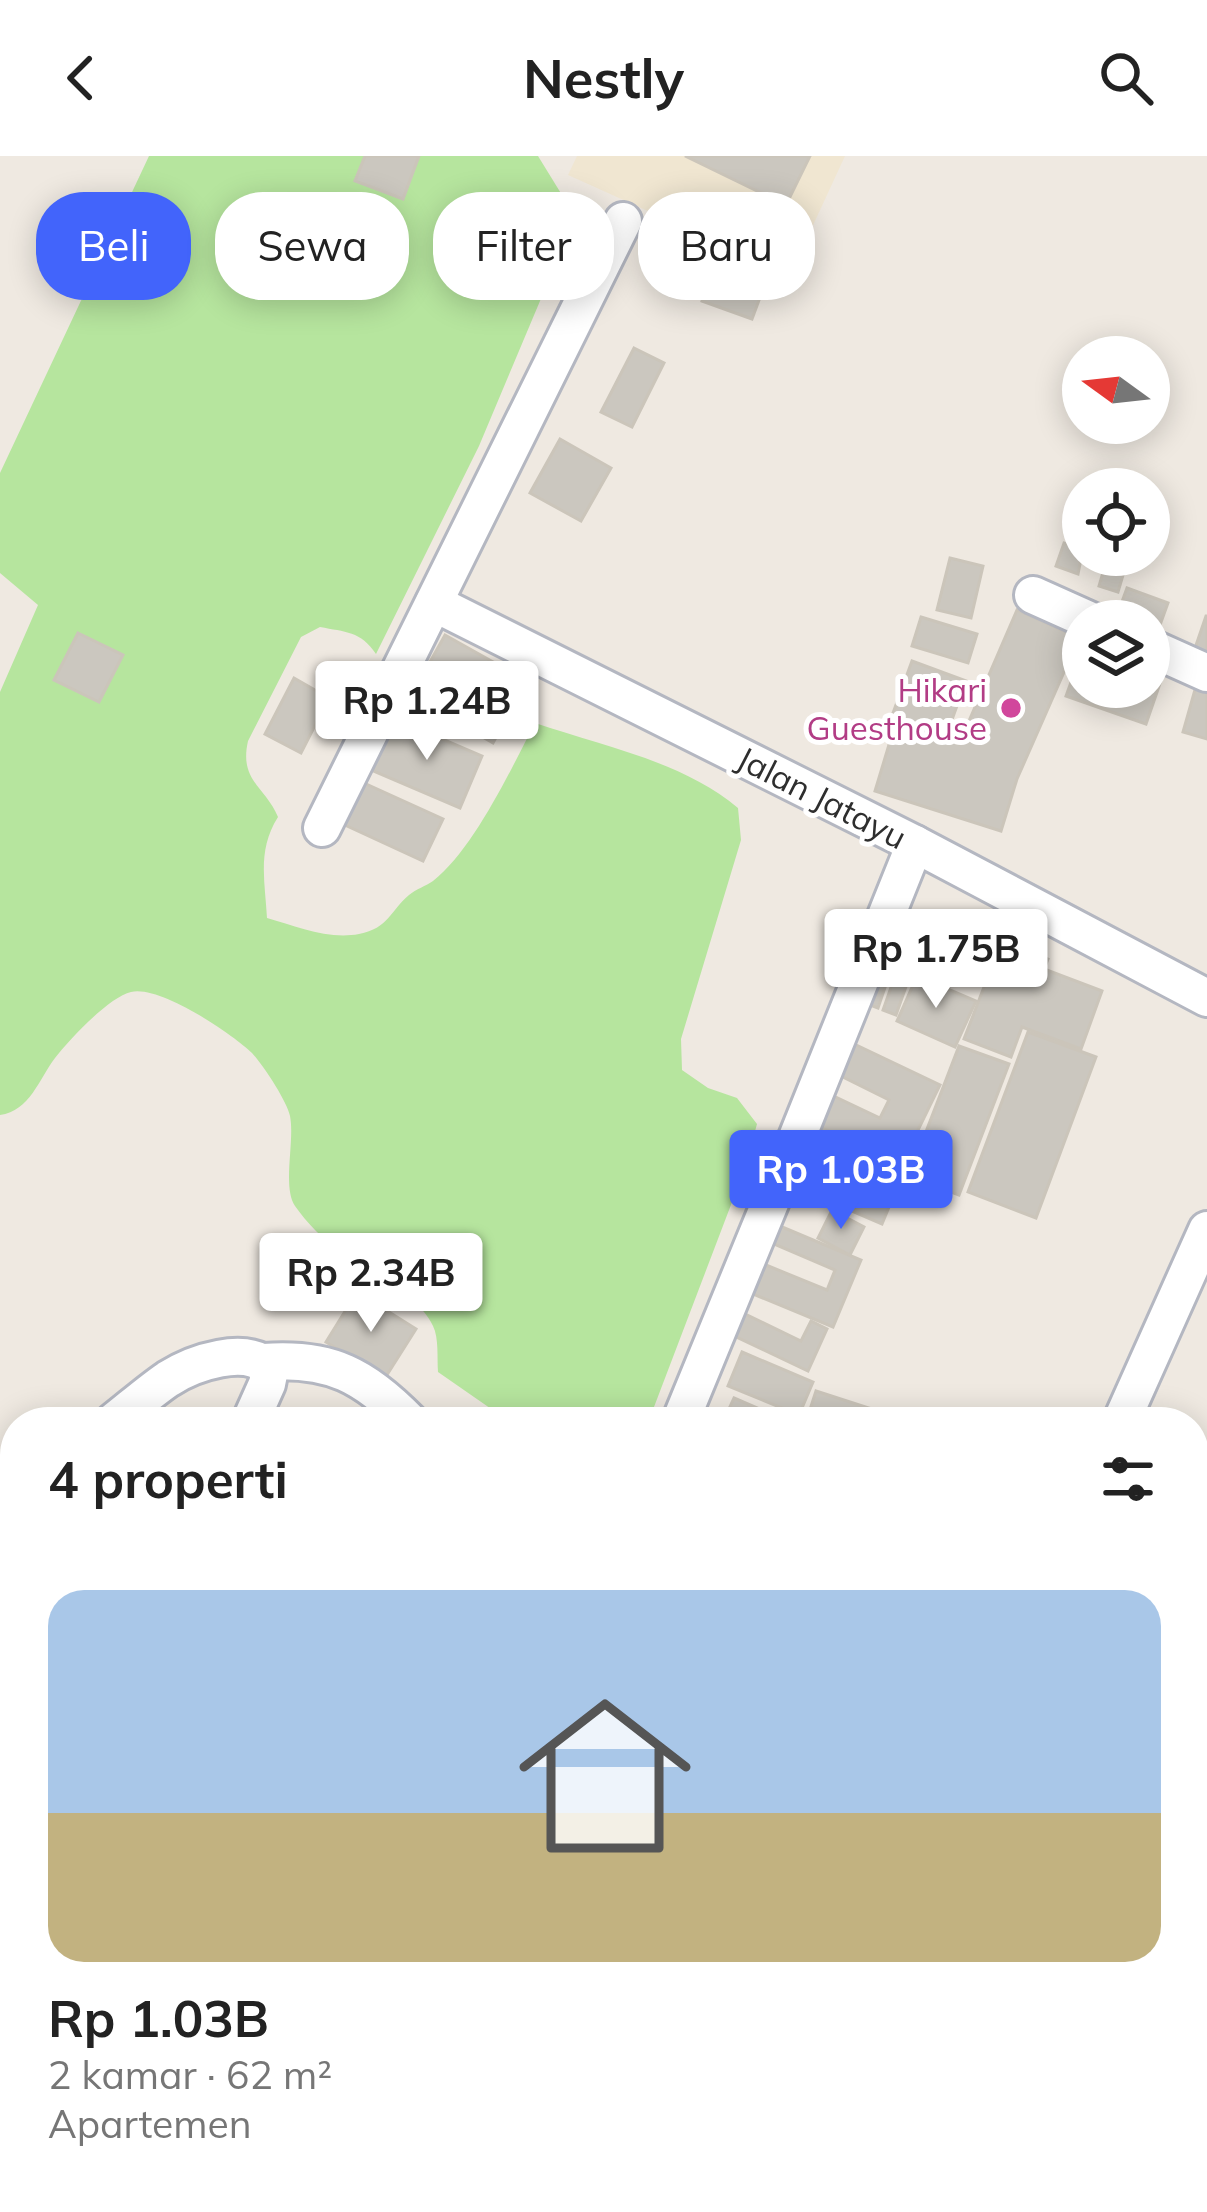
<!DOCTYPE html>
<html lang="id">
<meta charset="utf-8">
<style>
body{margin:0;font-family:Mulish,sans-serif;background:#f6f6f6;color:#222;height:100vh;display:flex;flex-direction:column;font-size:45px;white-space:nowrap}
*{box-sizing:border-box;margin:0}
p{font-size:39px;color:#767676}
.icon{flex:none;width:66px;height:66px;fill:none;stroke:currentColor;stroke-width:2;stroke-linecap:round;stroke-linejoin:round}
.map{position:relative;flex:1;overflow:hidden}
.drawer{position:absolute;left:0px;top:1251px;width:1209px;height:807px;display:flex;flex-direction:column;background:#fff;border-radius:48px 48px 0 0;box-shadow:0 6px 30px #0003}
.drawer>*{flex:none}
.hud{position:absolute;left:36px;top:36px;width:1137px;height:108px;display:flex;gap:24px}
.needle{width:78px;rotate:285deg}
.controls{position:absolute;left:1062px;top:180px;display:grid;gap:24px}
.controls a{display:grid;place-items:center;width:108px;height:108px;border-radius:50%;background:#fff;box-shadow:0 6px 30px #0003;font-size:60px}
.price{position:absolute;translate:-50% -102px;padding:0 27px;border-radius:12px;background:#fff;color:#222;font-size:39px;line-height:78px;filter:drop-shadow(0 3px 6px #0008)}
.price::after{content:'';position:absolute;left:50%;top:72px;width:36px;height:27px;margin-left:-18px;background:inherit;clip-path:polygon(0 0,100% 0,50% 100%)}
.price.active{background:#4264fb;color:#fff}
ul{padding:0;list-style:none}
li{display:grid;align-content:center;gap:24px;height:636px;padding:0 48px}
li span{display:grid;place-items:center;height:372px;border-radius:36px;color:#555}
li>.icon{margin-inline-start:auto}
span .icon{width:216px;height:216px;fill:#fffc;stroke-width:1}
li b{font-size:51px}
h2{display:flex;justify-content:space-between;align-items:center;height:144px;padding:0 48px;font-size:51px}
.tag{padding:0 42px;border-radius:48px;background:#fff;box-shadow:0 6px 30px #0003;font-size:42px;line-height:108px}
.tag.active{background:#4264fb;color:#fff}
header{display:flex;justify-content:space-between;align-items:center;height:156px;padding:0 48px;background:#fff;font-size:54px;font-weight:700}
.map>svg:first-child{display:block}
.education{fill:#f0e6d1}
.green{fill:#b6e59e}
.building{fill:#cbc7bf;stroke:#cbc5ba;stroke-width:3}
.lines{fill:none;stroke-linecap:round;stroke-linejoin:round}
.minor-casing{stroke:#b4b7c1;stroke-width:42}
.minor{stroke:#fff;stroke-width:36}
.hotel-dot{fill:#d1479c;stroke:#fff;stroke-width:4.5}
.labels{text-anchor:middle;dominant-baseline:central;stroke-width:10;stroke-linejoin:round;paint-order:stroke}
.hotel-label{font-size:33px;fill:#b23c85;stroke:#fff;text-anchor:end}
.street-label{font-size:33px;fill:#2e2e2e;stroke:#fff}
</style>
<header><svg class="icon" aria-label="back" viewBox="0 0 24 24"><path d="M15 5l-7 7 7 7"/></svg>Nestly<svg class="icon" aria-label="search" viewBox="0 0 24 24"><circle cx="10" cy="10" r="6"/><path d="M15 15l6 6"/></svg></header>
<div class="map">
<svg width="1207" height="2056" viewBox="0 0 1207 2056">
<rect width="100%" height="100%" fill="#efe9e1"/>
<path class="education" d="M577,0h268l-55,119 -222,-100z"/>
<path class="green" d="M149,0h389l32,52 -6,36 -85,202 -103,208c-15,-23 -31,-22 -56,-27l-19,10 -53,104c-9,40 17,45 30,76 -21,33 -13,64 -11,101 29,8 61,22 92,16 30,-6 31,-23 50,-39 7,-6 17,-9 24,-14 41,-32 78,-112 102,-158 68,23 149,39 203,85l3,32 -60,199 1,31 26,18 29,10 20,26 -12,44 -91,239 -16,15h-128l-72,-50c-1,-14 1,-34 -5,-46 -14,-32 -65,-53 -93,-74 -15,-11 -34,-30 -45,-46 -13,-19 0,-65 -5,-90 -3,-15 -27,-51 -38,-63 -21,-20 -92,-68 -121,-61 -22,5 -62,48 -76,66 -16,21 -25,53 -55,57v-423l38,-87 -38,-32v-100z"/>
<g class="building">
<path d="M365,0h54l-16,43 -48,-18z"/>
<path d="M685,0h125l-24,49z"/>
<path d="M715,109l50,19 -13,35 -50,-18z"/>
<path d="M634,192l30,15 -32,64 -31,-15z"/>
<path d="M560,283l51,29 -30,53 -51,-28z"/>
<path d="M1064,387l19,6 -5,25 -22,-8z"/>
<path d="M950,402l33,8 -12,52 -34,-8z"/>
<path d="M1107,403l19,6 -8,27 -19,-6z"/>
<path d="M1127,432l41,15 -13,36 -6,-3v-15h-34z"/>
<path d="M1017,454l62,28 -62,141 -16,52 -126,-40 16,-53 -6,-3 27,-74 54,20 -21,58 14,5z"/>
<path d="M1206,460h1v43l-14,-5z"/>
<path d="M921,461l56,17 -9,29 -56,-17z"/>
<path d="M78,477l45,22 -24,47 -45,-22z"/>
<path d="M445,479l82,46 -34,62 -82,-47z"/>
<path d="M1083,493v38h66v-23l16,5 -19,55 -80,-28z"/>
<path d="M294,522l35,20 -28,55 -36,-19z"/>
<path d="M1196,530l11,3v50l-24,-7z"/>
<path d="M393,562l89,38 -22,52 -89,-38z"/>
<path d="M364,627l79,36 -20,42 -78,-36z"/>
<path d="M1009,766l28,11 -8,19 19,7 -4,10 58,22 -21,58 -59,-22 -11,30 -47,-18z"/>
<path d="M875,791l21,8 -18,53 -21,-8z"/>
<path d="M895,820l13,5 -12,34 -13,-5z"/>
<path d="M917,820l59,25 -21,46 -58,-26z"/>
<path d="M1028,876l68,25 -60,161 -68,-26z"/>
<path d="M850,886l90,43 -39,80 -89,-42 15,-30 53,25 9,-18 -54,-27z"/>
<path d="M959,890l50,18 -50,131 -50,-19z"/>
<path d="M862,1000l41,17 -21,51 -42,-18z"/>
<path d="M832,1054l32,17 -14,28 -32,-17z"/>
<path d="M775,1068l86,36 -28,67 -80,-33 13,-29 61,25 8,-20 -68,-29z"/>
<path d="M357,1136l59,37 -31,49 -59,-36z"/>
<path d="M739,1155l62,30 10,-20 16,8 -19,42 -80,-38z"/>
<path d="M742,1196l71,30 -14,33 -71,-29z"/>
<path d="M816,1235l62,20 -3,11h-69z"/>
<path d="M734,1242l56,24h-67z"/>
<path d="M1194,1417l13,9v201l-13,19z"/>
<path d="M1207,1741v41l-13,-8v-12z"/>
<path d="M1194,1791l13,8v46l-13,-8z"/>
<path d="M1194,1856l13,8v96l-10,18 8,6 -11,19z"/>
<path d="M215,2043h50l-8,13h-50z"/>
<path d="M322,2043h41l4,13h-42z"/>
<path d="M1089,2043h82l-7,13h-53z"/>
</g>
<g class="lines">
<g class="minor-casing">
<g id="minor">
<path d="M1033,439l58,26"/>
<path d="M434,447l481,241 292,154"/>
<path d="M1149,491l58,26"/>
<path d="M322,672l301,-607"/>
<path d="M264,1206c67,-5 101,14 146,60"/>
<path d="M113,1266c18,-14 36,-30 55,-43 25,-16 79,-35 102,-10l-3,15 -17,38"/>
<path d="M680,1266l118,-287 117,-291"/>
<path d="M1121,1266l86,-192"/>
<path d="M0,1356l15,16"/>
<path d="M0,1418l15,5"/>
<path d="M0,1685l15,8"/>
<path d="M0,1916l15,1"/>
<path d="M698,2043l8,13"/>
<path d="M40,2056l10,-13"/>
</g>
</g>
<use href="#minor" class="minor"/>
</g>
<circle class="hotel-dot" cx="1011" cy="552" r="12"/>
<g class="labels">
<g class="hotel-label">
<text x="987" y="533">Hikari<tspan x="987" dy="38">Guesthouse</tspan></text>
</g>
<g class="street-label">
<text transform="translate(822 641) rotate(27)">Jalan Jatayu</text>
</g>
</g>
</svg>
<div class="controls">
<a><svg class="needle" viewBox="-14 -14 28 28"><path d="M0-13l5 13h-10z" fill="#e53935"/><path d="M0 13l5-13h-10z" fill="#767676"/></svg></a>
<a><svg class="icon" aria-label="locate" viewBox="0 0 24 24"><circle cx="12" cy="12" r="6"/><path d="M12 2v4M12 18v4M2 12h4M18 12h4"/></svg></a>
<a><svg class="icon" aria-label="layers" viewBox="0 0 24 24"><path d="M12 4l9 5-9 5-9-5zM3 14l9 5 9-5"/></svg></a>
</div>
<b class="price" style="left:427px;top:607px">Rp 1.24B</b>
<b class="price" style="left:936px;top:855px">Rp 1.75B</b>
<b class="price active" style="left:841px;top:1076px">Rp 1.03B</b>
<b class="price" style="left:371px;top:1179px">Rp 2.34B</b>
<div class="hud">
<a class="tag active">Beli</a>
<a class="tag">Sewa</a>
<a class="tag">Filter</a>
<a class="tag">Baru</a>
</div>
<section class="drawer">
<h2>4 properti<svg class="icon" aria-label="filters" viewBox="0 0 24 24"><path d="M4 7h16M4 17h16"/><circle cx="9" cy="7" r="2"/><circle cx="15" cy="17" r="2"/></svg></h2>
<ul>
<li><span style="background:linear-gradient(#a9c7e8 60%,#c2b280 0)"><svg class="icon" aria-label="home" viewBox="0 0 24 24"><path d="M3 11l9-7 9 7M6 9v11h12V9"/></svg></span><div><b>Rp 1.03B</b><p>2 kamar · 62 m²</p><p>Apartemen</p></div></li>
</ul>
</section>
</div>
